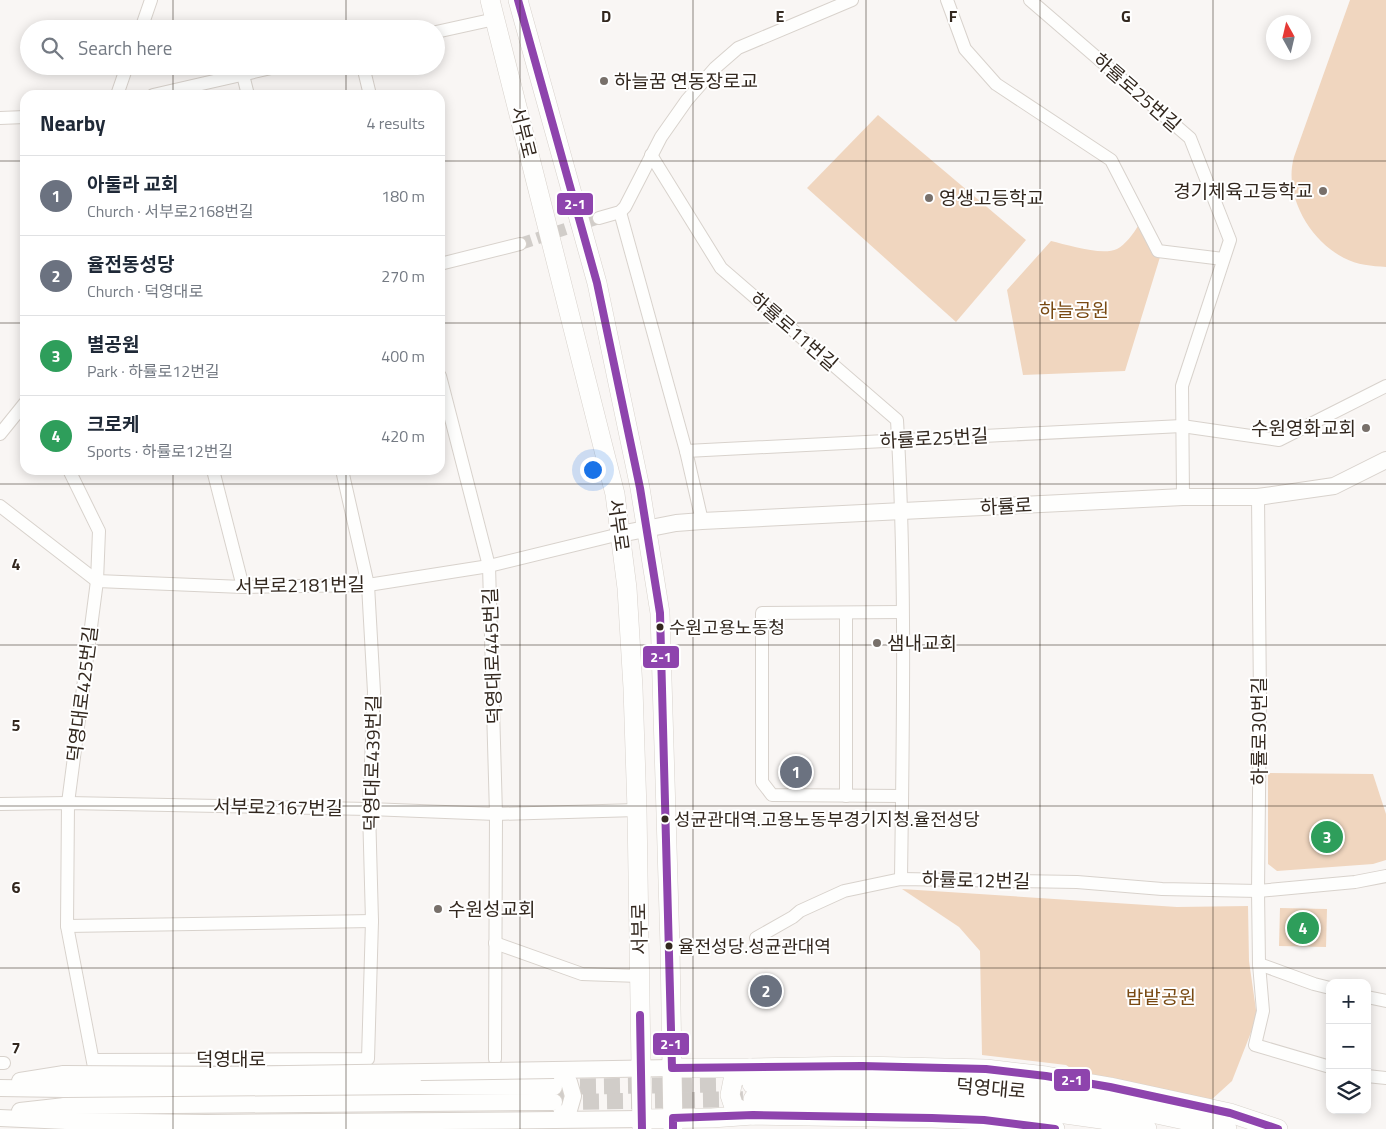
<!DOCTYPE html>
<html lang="en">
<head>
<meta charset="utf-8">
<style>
  body { margin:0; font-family:"Titillium Web","Noto Sans KR",sans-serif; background:#f6f6f7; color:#1f2937 }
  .controls { position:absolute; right:15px; bottom:15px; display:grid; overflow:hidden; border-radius:10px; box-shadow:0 2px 12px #0003 }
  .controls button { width:45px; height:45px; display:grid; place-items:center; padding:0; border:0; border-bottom:1px solid #e0e1e3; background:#fff; color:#1f2937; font:25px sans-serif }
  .compass { position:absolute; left:1266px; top:15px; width:45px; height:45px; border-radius:50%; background:#fff; box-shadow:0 2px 12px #0003; rotate:352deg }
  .you { position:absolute; left:592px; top:469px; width:18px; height:18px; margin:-12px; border:4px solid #fff; border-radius:50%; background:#1a73e8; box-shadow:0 0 0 8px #1a73e833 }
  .badge { display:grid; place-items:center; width:32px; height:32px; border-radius:50%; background:#d93025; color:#fff; font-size:16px; font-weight:700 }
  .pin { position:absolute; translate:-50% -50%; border:2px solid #fff; box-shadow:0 1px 5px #0006 }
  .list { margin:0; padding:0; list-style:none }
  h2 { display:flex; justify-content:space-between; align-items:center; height:65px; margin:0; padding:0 20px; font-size:21px }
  h2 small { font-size:16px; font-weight:400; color:#747a83 }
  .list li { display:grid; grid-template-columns:32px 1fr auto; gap:15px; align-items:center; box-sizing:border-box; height:80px; padding:0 20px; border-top:1px solid #e0e1e3 }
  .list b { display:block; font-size:19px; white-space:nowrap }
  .list p { margin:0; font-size:16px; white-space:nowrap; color:#747a83 }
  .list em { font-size:16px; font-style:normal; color:#747a83 }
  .icon { flex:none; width:28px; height:28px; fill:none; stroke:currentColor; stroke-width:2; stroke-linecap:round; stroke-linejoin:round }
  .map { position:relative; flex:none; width:1386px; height:1129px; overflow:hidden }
  .search { position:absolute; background:#fff; box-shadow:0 2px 12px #0003; left:20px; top:20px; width:425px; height:55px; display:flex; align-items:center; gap:12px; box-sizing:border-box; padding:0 18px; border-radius:28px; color:#747a83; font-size:19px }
  .panel { position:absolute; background:#fff; box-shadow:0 2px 12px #0003; left:20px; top:90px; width:425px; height:385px; border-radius:15px }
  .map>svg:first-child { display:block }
  .green { fill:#f0d6bf }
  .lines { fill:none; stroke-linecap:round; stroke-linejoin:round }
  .minor-tunnel { stroke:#d1cdc9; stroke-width:12; stroke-dasharray:12 6; stroke-linecap:butt }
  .tertiary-tunnel { stroke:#d1cdc9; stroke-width:16; stroke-dasharray:16 8; stroke-linecap:butt }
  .minor-casing { stroke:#d8d2cc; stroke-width:14 }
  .tertiary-casing { stroke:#d8d2cc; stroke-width:18 }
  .secondary-casing { stroke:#d8d2cc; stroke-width:20 }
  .minor { stroke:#fefefd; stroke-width:12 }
  .tertiary { stroke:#fefefd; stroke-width:16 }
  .secondary { stroke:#fefefd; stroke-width:19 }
  .tertiary-bridge-casing { stroke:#d8d2cc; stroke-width:18; stroke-linecap:butt }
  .tertiary-bridge { stroke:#fefefd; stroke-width:16 }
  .bus-1-casing { stroke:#fff; stroke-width:11 }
  .bus-1 { stroke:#8e44ad; stroke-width:8 }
  .grid { fill:none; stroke:#33281f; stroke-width:1; stroke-opacity:0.55 }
  .poi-dot { fill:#78706a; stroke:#fff; stroke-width:2 }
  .bus-dot { fill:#33281f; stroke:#fff; stroke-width:2 }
  .labels { text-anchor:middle; stroke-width:4; stroke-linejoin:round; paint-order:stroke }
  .bus-label { font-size:18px; fill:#33281f; stroke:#fff; text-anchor:start }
  .poi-label { font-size:19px; fill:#33281f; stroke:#fff; text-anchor:start }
  .street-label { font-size:19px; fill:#33281f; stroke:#fff }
  .park-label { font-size:19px; fill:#794a13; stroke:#fff }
  .grid-label { font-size:16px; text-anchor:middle; font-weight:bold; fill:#33281f; stroke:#fff; stroke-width:4; stroke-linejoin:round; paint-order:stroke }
  .line-badge { stroke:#fff; stroke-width:2 }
  .badge-label { font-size:14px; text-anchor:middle; font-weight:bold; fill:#fff }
</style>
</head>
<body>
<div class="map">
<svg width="1386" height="1129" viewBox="0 0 1386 1129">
  <rect width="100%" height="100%" fill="#f9f6f4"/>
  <g class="green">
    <path d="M1350,0H1386V267C1372,266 1357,265 1344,258C1310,241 1283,195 1294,157Z"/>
    <polygon points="878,115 1026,240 956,322 807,188"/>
    <path d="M1138,226L1160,257L1125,371L1023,375L1007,290L1051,241C1068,245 1102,256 1117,249C1125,245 1134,233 1138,226Z"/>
    <polygon points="1268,773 1373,774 1386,814 1386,860 1373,864 1277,871 1268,864"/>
    <polygon points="902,889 1177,907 1248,906 1249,961 1257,1017 1232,1081 1210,1101 1076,1072 1066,1065 982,1055 980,951 959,927"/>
    <polygon points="1280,908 1327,909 1326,947 1279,946"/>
  </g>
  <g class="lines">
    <polyline class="minor-tunnel" points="520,244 599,218"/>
    <g class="tertiary-tunnel">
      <polyline points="556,1087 744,1084"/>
      <polyline points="559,1102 753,1099"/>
    </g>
    <defs>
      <g id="minor">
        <polyline points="947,0 965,49 996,84 1111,160 1158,251 1223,259"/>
        <polyline points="1030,0 1190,138 1230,240 1182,386 1183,497"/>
        <polyline points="141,29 151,0"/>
        <polyline points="436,32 495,19"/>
        <polyline points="363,66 370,95"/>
        <polyline points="243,75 248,95"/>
        <polyline points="117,95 127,66"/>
        <polyline points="153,95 280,66"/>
        <polyline points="0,118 25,117"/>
        <path d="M651,155L721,268L897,420C906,573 903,726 901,879"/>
        <polyline points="620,212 686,451 702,521"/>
        <polyline points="599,218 620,212 625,207 661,137 687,100 715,68 738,48 852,0"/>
        <polyline points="440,264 520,244"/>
        <polyline points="440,376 489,566 496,814 495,1059"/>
        <polyline points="0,434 25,403"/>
        <polyline points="686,451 1182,426 1279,440 1386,386"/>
        <polyline points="69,470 99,531 97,581 68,803 67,926 94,1067"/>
        <polyline points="213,470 243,587"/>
        <polyline points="1258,497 1260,699 1258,891 1259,964 1263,1011 1255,1045 1330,1067"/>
        <polyline points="0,506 97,581 243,587 368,585 489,566 620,534"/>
        <polyline points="902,612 762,613 762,782 772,795 902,796"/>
        <polyline points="846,796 846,613"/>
        <polyline points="0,804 68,803 369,809 496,814 637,810"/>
        <polyline points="67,926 372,921"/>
        <polyline points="756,938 793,917 800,911 844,891 901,879 1077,882 1162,889 1258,891 1355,882 1386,876"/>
        <polyline points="495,943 582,974 639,976"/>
        <polyline points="1259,964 1314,984 1330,988"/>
        <polyline points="1367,997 1386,1001"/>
        <polyline points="93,1060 368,1059 372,921 369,809 374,692 368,585 342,470"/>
        <polyline points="0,1063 4,1063"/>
        <polyline points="1367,1076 1386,1078"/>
      </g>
      <g id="tertiary">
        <polyline points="620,534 676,523 702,521 1183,497 1258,497 1334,486 1386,460"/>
        <polyline points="554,1070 672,1068"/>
        <polyline points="554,1070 569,1082 573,1096 569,1110 554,1120"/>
        <polyline points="20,1081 64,1074"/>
        <polyline points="415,1086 554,1087"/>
        <polyline points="0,1088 65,1089"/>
        <polyline points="416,1103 554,1102"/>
        <polyline points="20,1111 65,1106"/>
        <polyline points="0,1118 67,1121"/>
        <polyline points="554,1120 641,1119"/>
      </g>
      <g id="secondary">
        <polyline points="490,0 615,494 627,588 633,688 637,810 642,1129"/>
        <polyline points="518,0 597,283 640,488 660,613 670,947 673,1129"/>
        <polyline points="672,1068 750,1068 862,1066 986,1069 1046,1076 1110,1087 1230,1113 1278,1129"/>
        <polyline points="750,1068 733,1080 730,1095 734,1107 753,1115"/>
        <polyline points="752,1084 862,1083 986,1086 1105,1103 1227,1129"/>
        <polyline points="753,1099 985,1103 1101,1119 1147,1129"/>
        <polyline points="641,1119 712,1118 753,1115 932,1118 984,1120 1055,1129"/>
      </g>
    </defs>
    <use href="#minor" class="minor-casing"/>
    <use href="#tertiary" class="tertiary-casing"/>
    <use href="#secondary" class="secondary-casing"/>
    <use href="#minor" class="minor"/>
    <use href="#tertiary" class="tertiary"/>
    <use href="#secondary" class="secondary"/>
    <defs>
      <g id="tertiary-bridge">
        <polyline points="64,1074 219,1075 554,1070"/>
        <polyline points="65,1089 415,1086"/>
        <polyline points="65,1106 416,1103"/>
        <polyline points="67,1121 206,1123 554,1120"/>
      </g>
    </defs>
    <use href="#tertiary-bridge" class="tertiary-bridge-casing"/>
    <use href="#tertiary-bridge" class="tertiary-bridge"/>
    <defs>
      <g id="bus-1">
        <polyline points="518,0 597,283 640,488 660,613 672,1068 862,1066 986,1069 1046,1076 1110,1087 1230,1113 1278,1129"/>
        <polyline points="640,1015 642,1129"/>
        <polyline points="673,1129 673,1118 753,1115 932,1118 984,1120 1055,1129"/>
      </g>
    </defs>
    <use href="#bus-1" class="bus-1-casing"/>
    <use href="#bus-1" class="bus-1"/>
  </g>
  <path class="grid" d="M173,0V29M346,0V29M520,0V1129M693,0V1129M866,0V1129M1040,0V1129M1213,0V1129M173,66V95M346,66V95M0,161H25M440,161H1386M0,323H25M440,323H1386M173,470V1129M346,470V1129M0,484H1386M0,645H1386M0,806H1386M0,968H1386"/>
  <g class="poi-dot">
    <circle cx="604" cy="81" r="5"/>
    <circle cx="1323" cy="191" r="5"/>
    <circle cx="929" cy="198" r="5"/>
    <circle cx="1366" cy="428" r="5"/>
    <circle cx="877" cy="643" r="5"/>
    <circle cx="438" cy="909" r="5"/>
  </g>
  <g class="bus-dot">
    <circle cx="660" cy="627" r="4.5"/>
    <circle cx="665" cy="819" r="4.5"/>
    <circle cx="669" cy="946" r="4.5"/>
  </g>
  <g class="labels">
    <g class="bus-label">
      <text x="669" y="634">수원고용노동청</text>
      <text x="674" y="826">성균관대역.고용노동부경기지청.율전성당</text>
      <text x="678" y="953">율전성당.성균관대역</text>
    </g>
    <g class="poi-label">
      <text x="614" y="88">하늘꿈 연동장로교</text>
      <text x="1313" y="198" text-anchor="end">경기체육고등학교</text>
      <text x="939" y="205">영생고등학교</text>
      <text x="1356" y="435" text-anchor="end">수원영화교회</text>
      <text x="887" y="650">샘내교회</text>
      <text x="448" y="916">수원성교회</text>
    </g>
    <g class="street-label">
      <text transform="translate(1137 92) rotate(41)" y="7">하률로25번길</text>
      <text transform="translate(524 132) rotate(76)" y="7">서부로</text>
      <text transform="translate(794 331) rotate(41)" y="7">하률로11번길</text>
      <text transform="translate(934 438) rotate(-3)" y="7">하률로25번길</text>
      <text transform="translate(1006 506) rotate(-3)" y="7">하률로</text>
      <text transform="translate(619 525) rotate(82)" y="7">서부로</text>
      <text transform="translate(300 585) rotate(-1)" y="7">서부로2181번길</text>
      <text transform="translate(492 656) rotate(-92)" y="7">덕영대로445번길</text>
      <text transform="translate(82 694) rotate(-83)" y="7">덕영대로425번길</text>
      <text transform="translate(1259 731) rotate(-90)" y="7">하률로30번길</text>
      <text transform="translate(372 763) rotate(-89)" y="7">덕영대로439번길</text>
      <text transform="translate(278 807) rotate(1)" y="7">서부로2167번길</text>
      <text transform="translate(976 880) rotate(1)" y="7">하률로12번길</text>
      <text transform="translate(639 929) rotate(-91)" y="7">서부로</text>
      <text x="231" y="1066">덕영대로</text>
      <text transform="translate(991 1088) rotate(5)" y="7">덕영대로</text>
    </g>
    <g class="park-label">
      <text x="1074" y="317">하늘공원</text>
      <text x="1161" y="1004">밤밭공원</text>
    </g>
  </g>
  <g class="grid-label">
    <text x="606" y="22">D</text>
    <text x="780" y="22">E</text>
    <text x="953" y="22">F</text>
    <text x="1126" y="22">G</text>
    <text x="16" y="570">4</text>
    <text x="16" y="731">5</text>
    <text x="16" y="893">6</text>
    <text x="16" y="1054">7</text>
  </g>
  <g class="line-badge">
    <rect x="556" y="192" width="38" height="24" rx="5" fill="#8e44ad"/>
    <rect x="642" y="645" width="38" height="24" rx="5" fill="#8e44ad"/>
    <rect x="652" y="1032" width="38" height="24" rx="5" fill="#8e44ad"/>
    <rect x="1053" y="1068" width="38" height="24" rx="5" fill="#8e44ad"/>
  </g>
  <g class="badge-label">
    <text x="575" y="209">2-1</text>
    <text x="661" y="662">2-1</text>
    <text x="671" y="1049">2-1</text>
    <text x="1072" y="1085">2-1</text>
  </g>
</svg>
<div class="controls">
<button>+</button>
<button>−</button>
<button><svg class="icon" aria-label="layers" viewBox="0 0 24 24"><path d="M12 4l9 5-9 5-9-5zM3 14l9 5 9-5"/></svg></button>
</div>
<svg class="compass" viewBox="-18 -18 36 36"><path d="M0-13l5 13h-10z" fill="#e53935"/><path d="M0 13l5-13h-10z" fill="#747a83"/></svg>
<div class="you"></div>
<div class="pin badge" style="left:796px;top:772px;background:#6b7280">1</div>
<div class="pin badge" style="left:766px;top:991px;background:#6b7280">2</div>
<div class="pin badge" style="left:1327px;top:837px;background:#2e9e5b">3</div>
<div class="pin badge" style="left:1303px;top:928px;background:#2e9e5b">4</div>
<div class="search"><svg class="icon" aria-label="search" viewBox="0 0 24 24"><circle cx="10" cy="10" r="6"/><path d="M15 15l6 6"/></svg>Search here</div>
<section class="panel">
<h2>Nearby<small>4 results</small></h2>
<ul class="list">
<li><span class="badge" style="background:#6b7280">1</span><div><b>아둘라 교회</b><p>Church · 서부로2168번길</p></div><em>180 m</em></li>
<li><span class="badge" style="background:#6b7280">2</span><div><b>율전동성당</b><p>Church · 덕영대로</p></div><em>270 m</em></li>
<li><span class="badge" style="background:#2e9e5b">3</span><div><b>별공원</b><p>Park · 하률로12번길</p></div><em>400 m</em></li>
<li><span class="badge" style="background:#2e9e5b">4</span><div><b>크로케</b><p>Sports · 하률로12번길</p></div><em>420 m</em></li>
</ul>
</section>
</div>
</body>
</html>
